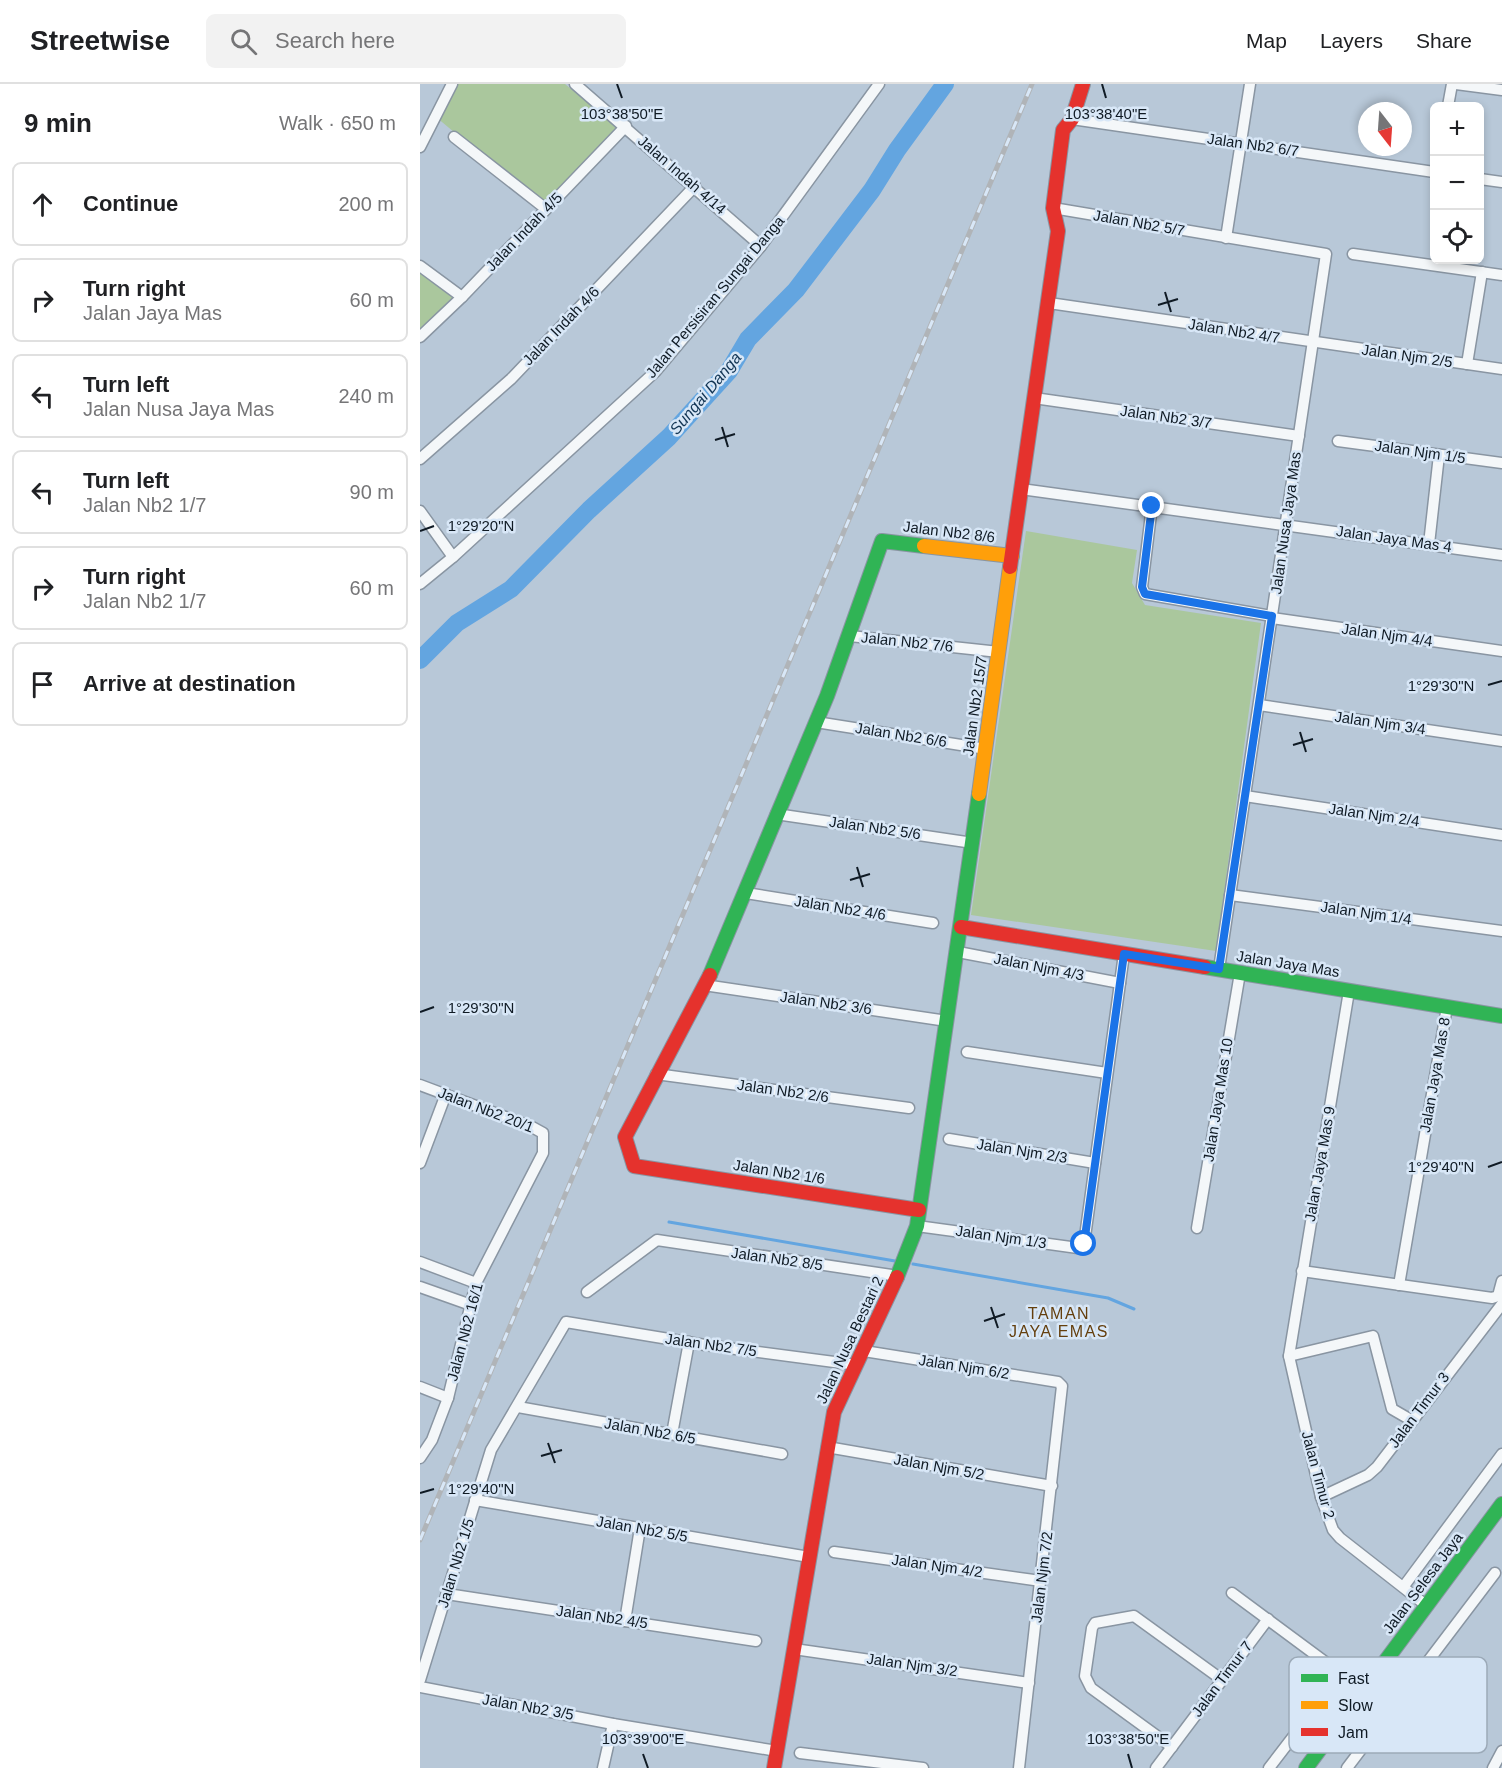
<!DOCTYPE html>
<html lang="en">
<head>
<meta charset="utf-8">
<style>
  body { margin:0; font-family:Arial,sans-serif; background:#f2f2f2; color:#202124 }
  .controls { position:absolute; right:18px; top:18px; display:grid; overflow:hidden; border-radius:9px; box-shadow:0 3px 9px #0003 }
  .controls button { width:54px; height:54px; display:grid; place-items:center; padding:0; border:0; border-bottom:2px solid #e0e0e0; background:#fff; color:#202124; font:30px sans-serif }
  .compass { position:absolute; left:938px; top:18px; width:54px; height:54px; border-radius:50%; background:#fff; box-shadow:0 3px 9px #0003; rotate:163deg }
  .stop { position:absolute; width:18px; height:18px; margin:-14px; border:4px solid #1a73e8; border-radius:50%; background:#fff }
  .stop.end { background:#1a73e8; border-color:#fff; box-shadow:0 2px 6px #0008 }
  .list { margin:0; padding:0; list-style:none }
  h2 { display:flex; justify-content:space-between; align-items:center; height:78px; margin:0; padding:0 24px; font-size:26px }
  h2 small { font-size:20px; font-weight:400; color:#757577 }
  .list li { display:grid; grid-template-columns:39px 1fr auto; gap:18px; align-items:center; box-sizing:border-box; height:84px; margin:0 12px 12px; padding:0 12px; border:2px solid #e0e0e0; border-radius:9px }
  .list b { display:block; font-size:22px; white-space:nowrap }
  .list p { margin:0; font-size:20px; white-space:nowrap; color:#757577 }
  .list em { font-size:20px; font-style:normal; color:#757577 }
  .icon { flex:none; width:33px; height:33px; fill:none; stroke:currentColor; stroke-width:2; stroke-linecap:round; stroke-linejoin:round }
  .map { position:relative; flex:none; width:1082px; height:1684px; overflow:hidden }
  header { display:flex; align-items:center; gap:36px; box-sizing:border-box; height:84px; padding:0 30px; background:#fff; border-bottom:2px solid #e0e0e0 }
  header strong { font-size:28px }
  nav { display:flex; gap:33px; margin-inline-start:auto; font-size:21px }
  .search { width:420px; height:54px; background:#f2f2f2; display:flex; align-items:center; gap:15px; box-sizing:border-box; padding:0 21px; border-radius:9px; color:#757577; font-size:22px }
  main { display:flex }
  aside { flex:1; background:#fff }
  .map>svg:first-child { display:block }
  .green { fill:#aac79d }
  .lines { fill:none; stroke-linecap:round; stroke-linejoin:round }
  .stream { stroke:#63a5e0; stroke-width:3 }
  .river { stroke:#63a5e0; stroke-width:18 }
  .street-casing { stroke:#8995a2; stroke-width:13 }
  .fast-casing { stroke:#8995a2; stroke-width:16 }
  .slow-casing { stroke:#8995a2; stroke-width:16 }
  .jam-casing { stroke:#8995a2; stroke-width:16 }
  .street { stroke:#f4f7f9; stroke-width:10 }
  .fast { stroke:#30b455; stroke-width:14 }
  .slow { stroke:#ff9f0a; stroke-width:14 }
  .jam { stroke:#e5322d; stroke-width:14 }
  .rail-casing { stroke:#b0b4b8; stroke-width:5 }
  .rail { stroke:#d8e7f7; stroke-width:3; stroke-dasharray:9; stroke-linecap:butt }
  .route { stroke:#1a73e8; stroke-width:8 }
  .ticks { fill:none; stroke:#0f1a24; stroke-width:2 }
  .labels { text-anchor:middle; stroke-width:5; stroke-linejoin:round; paint-order:stroke }
  .street-label { font-size:15px; fill:#0f1a24; stroke:#d8e7f7 }
  .water-label { font-size:16px; font-style:italic; fill:#123554; stroke:#d8e7f7 }
  .neighbourhood-label { font-size:16px; letter-spacing:1.5px; fill:#643f0e; stroke:#d8e7f7 }
  .key { fill:#d8e7f7; stroke:#9caab8; stroke-width:1.5 }
  .key-label { font-size:16px; fill:#0f1a24 }
  .ticks-label { font-size:15px; text-anchor:middle; fill:#0f1a24; stroke:#d8e7f7; stroke-width:5; stroke-linejoin:round; paint-order:stroke }
</style>
</head>
<body>
<header>
<strong>Streetwise</strong>
<div class="search"><svg class="icon" aria-label="search" viewBox="0 0 24 24"><circle cx="10" cy="10" r="6"/><path d="M15 15l6 6"/></svg>Search here</div>
<nav><a>Map</a><a>Layers</a><a>Share</a></nav>
</header>
<main>
<aside>
<h2>9 min<small>Walk · 650 m</small></h2>
<ul class="list">
<li><svg class="icon" aria-label="ahead" viewBox="0 0 24 24"><path d="M12 20V5M6 11l6-6 6 6"/></svg><div><b>Continue</b></div><em>200 m</em></li>
<li><svg class="icon" aria-label="right" viewBox="0 0 24 24"><path d="M7 20v-9h11M14 6l5 5-5 5"/></svg><div><b>Turn right</b><p>Jalan Jaya Mas</p></div><em>60 m</em></li>
<li><svg class="icon" aria-label="left" viewBox="0 0 24 24"><path d="M17 20v-9H6M10 6l-5 5 5 5"/></svg><div><b>Turn left</b><p>Jalan Nusa Jaya Mas</p></div><em>240 m</em></li>
<li><svg class="icon" aria-label="left" viewBox="0 0 24 24"><path d="M17 20v-9H6M10 6l-5 5 5 5"/></svg><div><b>Turn left</b><p>Jalan Nb2 1/7</p></div><em>90 m</em></li>
<li><svg class="icon" aria-label="right" viewBox="0 0 24 24"><path d="M7 20v-9h11M14 6l5 5-5 5"/></svg><div><b>Turn right</b><p>Jalan Nb2 1/7</p></div><em>60 m</em></li>
<li><svg class="icon" aria-label="arrive" viewBox="0 0 24 24"><path d="M6 21V4h12l-3 4 3 4H6"/></svg><div><b>Arrive at destination</b></div></li>
</ul>
</aside>
<div class="map">
<svg width="1082" height="1684" viewBox="0 0 1082 1684">
  <rect width="100%" height="100%" fill="#b8c8d8"/>
  <g class="green">
    <polygon points="34,0 145,0 197,43 126,125 16,33"/>
    <polygon points="0,188 37,214 0,251"/>
    <polygon points="606,447 717,466 712,499 725,521 841,539 796,867 551,831"/>
  </g>
  <g class="lines">
    <g class="stream">
      <polyline points="249,1138 475,1177"/>
      <polyline points="493,1180 688,1214 714,1225"/>
    </g>
    <polyline class="river" points="0,576 37,539 91,505 169,426 249,353 309,287 328,255 376,206 452,106 477,66 525,0"/>
    <defs>
      <g id="street">
        <polyline points="155,0 341,162"/>
        <polyline points="1036,0 1082,6"/>
        <polyline points="1028,22 1032,0"/>
        <polyline points="652,35 1014,88"/>
        <polyline points="34,53 126,125"/>
        <polyline points="0,63 32,0"/>
        <polyline points="1060,95 1082,98"/>
        <polyline points="633,124 906,170 799,885"/>
        <polyline points="806,154 830,0"/>
        <polyline points="933,170 1082,191"/>
        <polyline points="0,182 42,213"/>
        <polyline points="629,219 1082,285"/>
        <polyline points="0,253 42,213 206,42"/>
        <polyline points="1047,280 1062,188"/>
        <polyline points="614,314 879,352"/>
        <polyline points="918,357 1082,379"/>
        <polyline points="0,375 91,295 275,102"/>
        <polyline points="601,405 1082,471"/>
        <polyline points="732,422 722,503 725,510 852,532"/>
        <polyline points="0,427 33,473"/>
        <polyline points="1009,460 1019,371"/>
        <polyline points="0,500 33,473 235,288 341,162 459,0"/>
        <polyline points="852,534 1082,567"/>
        <polyline points="430,552 579,568"/>
        <polyline points="839,621 1082,657"/>
        <polyline points="396,638 566,665"/>
        <polyline points="825,712 1082,751"/>
        <polyline points="356,730 553,759"/>
        <polyline points="326,809 513,839"/>
        <polyline points="810,811 1082,847"/>
        <polyline points="538,868 700,899"/>
        <polyline points="284,901 527,937"/>
        <polyline points="929,907 869,1272 901,1413 913,1446 920,1454 1007,1522"/>
        <polyline points="547,968 687,989"/>
        <polyline points="236,990 489,1024"/>
        <polyline points="0,1001 112,1043 123,1049 123,1069 56,1199 28,1314 12,1356 0,1374"/>
        <polyline points="529,1055 675,1079"/>
        <polyline points="0,1079 26,1010"/>
        <polyline points="497,1142 658,1164 664,1160 704,870"/>
        <polyline points="777,1144 820,889"/>
        <polyline points="0,1178 56,1199"/>
        <polyline points="882,1187 1072,1214 1078,1212 1082,1197"/>
        <polyline points="979,1201 1027,923"/>
        <polyline points="0,1203 51,1221"/>
        <polyline points="167,1208 237,1156 478,1192"/>
        <polyline points="444,1267 638,1298 642,1302 599,1684"/>
        <polyline points="869,1272 953,1252 972,1325 991,1336"/>
        <polyline points="0,1303 28,1314"/>
        <polyline points="98,1323 362,1370"/>
        <polyline points="252,1350 269,1258"/>
        <polyline points="407,1363 632,1402"/>
        <polyline points="901,1413 948,1391 957,1383 1082,1220"/>
        <polyline points="55,1416 389,1473"/>
        <polyline points="414,1468 621,1497"/>
        <polyline points="984,1502 1082,1370"/>
        <polyline points="812,1509 943,1606"/>
        <polyline points="27,1510 336,1557"/>
        <polyline points="205,1537 220,1444"/>
        <polyline points="374,1565 609,1599"/>
        <polyline points="0,1596 71,1366 146,1238 285,1261 437,1281"/>
        <polyline points="0,1603 193,1640 357,1667"/>
        <polyline points="752,1663 671,1604 665,1592 672,1544 675,1539 714,1532 801,1595"/>
        <polyline points="380,1669 503,1684"/>
        <polyline points="183,1684 193,1640"/>
        <polyline points="736,1684 848,1535"/>
        <polyline points="849,1684 922,1589"/>
        <polyline points="927,1684 1075,1489"/>
        <polyline points="1073,1684 1082,1667"/>
      </g>
      <g id="fast">
        <polyline points="785,883 1082,932"/>
        <polyline points="290,891 407,612 462,457 504,462"/>
        <polyline points="477,1193 497,1142 559,710"/>
        <polyline points="886,1684 1082,1420"/>
      </g>
      <g id="slow">
        <polyline points="504,462 592,472"/>
        <polyline points="559,710 590,483"/>
      </g>
      <g id="jam">
        <polyline points="590,483 638,147 633,124 643,46 652,35 663,0"/>
        <polyline points="541,843 785,883"/>
        <polyline points="290,891 205,1053 214,1082 499,1126"/>
        <polyline points="354,1684 414,1328 477,1193"/>
      </g>
    </defs>
    <use href="#street" class="street-casing"/>
    <use href="#fast" class="fast-casing"/>
    <use href="#slow" class="slow-casing"/>
    <use href="#jam" class="jam-casing"/>
    <use href="#street" class="street"/>
    <use href="#fast" class="fast"/>
    <use href="#slow" class="slow"/>
    <use href="#jam" class="jam"/>
    <defs>
      <polyline id="rail" points="0,1456 612,0"/>
    </defs>
    <use href="#rail" class="rail-casing"/>
    <use href="#rail" class="rail"/>
  </g>
  <g class="lines">
    <polyline class="route" points="664,1160 704,870 799,885 852,532 725,510 722,503 732,422"/>
  </g>
  <path class="ticks" d="M197,0L202,14M682,0L686,14M745,208L751,228M738,221L758,215M302,343L308,363M295,356L315,350M0,447L14,442M1068,601L1082,597M880,648L886,668M873,661L893,655M437,783L443,803M430,796L450,790M0,928L14,923M1068,1083L1082,1078M571,1223L578,1244M564,1237L585,1230M128,1359L135,1379M121,1372L142,1366M0,1409L14,1405M223,1670L228,1684M708,1670L712,1684"/>
  <g class="labels">
    <g class="street-label">
      <text transform="translate(833 61) rotate(8)" y="5">Jalan Nb2 6/7</text>
      <text transform="translate(262 91) rotate(41)" y="5">Jalan Indah 4/14</text>
      <text transform="translate(719 139) rotate(10)" y="5">Jalan Nb2 5/7</text>
      <text transform="translate(104 148) rotate(-46)" y="5">Jalan Indah 4/5</text>
      <text transform="translate(295 213) rotate(-50)" y="5">Jalan Persisiran Sungai Danga</text>
      <text transform="translate(141 242) rotate(-46)" y="5">Jalan Indah 4/6</text>
      <text transform="translate(814 247) rotate(9)" y="5">Jalan Nb2 4/7</text>
      <text transform="translate(987 272) rotate(8)" y="5">Jalan Njm 2/5</text>
      <text transform="translate(746 333) rotate(8)" y="5">Jalan Nb2 3/7</text>
      <text transform="translate(1000 368) rotate(8)" y="5">Jalan Njm 1/5</text>
      <text transform="translate(866 439) rotate(-82)" y="5">Jalan Nusa Jaya Mas</text>
      <text transform="translate(529 448) rotate(7)" y="5">Jalan Nb2 8/6</text>
      <text transform="translate(974 455) rotate(8)" y="5">Jalan Jaya Mas 4</text>
      <text transform="translate(967 551) rotate(8)" y="5">Jalan Njm 4/4</text>
      <text transform="translate(487 558) rotate(6)" y="5">Jalan Nb2 7/6</text>
      <text transform="translate(555 622) rotate(-82)" y="5">Jalan Nb2 15/7</text>
      <text transform="translate(960 639) rotate(8)" y="5">Jalan Njm 3/4</text>
      <text transform="translate(481 651) rotate(9)" y="5">Jalan Nb2 6/6</text>
      <text transform="translate(954 731) rotate(8)" y="5">Jalan Njm 2/4</text>
      <text transform="translate(455 744) rotate(8)" y="5">Jalan Nb2 5/6</text>
      <text transform="translate(420 824) rotate(9)" y="5">Jalan Nb2 4/6</text>
      <text transform="translate(946 829) rotate(8)" y="5">Jalan Njm 1/4</text>
      <text transform="translate(868 880) rotate(9)" y="5">Jalan Jaya Mas</text>
      <text transform="translate(619 883) rotate(11)" y="5">Jalan Njm 4/3</text>
      <text transform="translate(406 919) rotate(8)" y="5">Jalan Nb2 3/6</text>
      <text transform="translate(1015 991) rotate(-80)" y="5">Jalan Jaya Mas 8</text>
      <text transform="translate(363 1007) rotate(8)" y="5">Jalan Nb2 2/6</text>
      <text transform="translate(798 1016) rotate(-81)" y="5">Jalan Jaya Mas 10</text>
      <text transform="translate(66 1026) rotate(21)" y="5">Jalan Nb2 20/1</text>
      <text transform="translate(602 1067) rotate(9)" y="5">Jalan Njm 2/3</text>
      <text transform="translate(900 1080) rotate(-80)" y="5">Jalan Jaya Mas 9</text>
      <text transform="translate(359 1088) rotate(9)" y="5">Jalan Nb2 1/6</text>
      <text transform="translate(581 1153) rotate(8)" y="5">Jalan Njm 1/3</text>
      <text transform="translate(357 1175) rotate(8)" y="5">Jalan Nb2 8/5</text>
      <text transform="translate(45 1248) rotate(-75)" y="5">Jalan Nb2 16/1</text>
      <text transform="translate(430 1256) rotate(-65)" y="5">Jalan Nusa Bestari 2</text>
      <text transform="translate(291 1261) rotate(8)" y="5">Jalan Nb2 7/5</text>
      <text transform="translate(544 1283) rotate(9)" y="5">Jalan Njm 6/2</text>
      <text transform="translate(999 1326) rotate(-53)" y="5">Jalan Timur 3</text>
      <text transform="translate(230 1347) rotate(10)" y="5">Jalan Nb2 6/5</text>
      <text transform="translate(519 1383) rotate(10)" y="5">Jalan Njm 5/2</text>
      <text transform="translate(898 1391) rotate(75)" y="5">Jalan Timur 2</text>
      <text transform="translate(222 1445) rotate(10)" y="5">Jalan Nb2 5/5</text>
      <text transform="translate(36 1479) rotate(-73)" y="5">Jalan Nb2 1/5</text>
      <text transform="translate(517 1482) rotate(8)" y="5">Jalan Njm 4/2</text>
      <text transform="translate(622 1493) rotate(-83)" y="5">Jalan Njm 7/2</text>
      <text transform="translate(1003 1499) rotate(-53)" y="5">Jalan Selesa Jaya</text>
      <text transform="translate(182 1533) rotate(8)" y="5">Jalan Nb2 4/5</text>
      <text transform="translate(492 1581) rotate(8)" y="5">Jalan Njm 3/2</text>
      <text transform="translate(802 1595) rotate(-53)" y="5">Jalan Timur 7</text>
      <text transform="translate(108 1623) rotate(10)" y="5">Jalan Nb2 3/5</text>
    </g>
    <g class="water-label">
      <text transform="translate(285 309) rotate(-50)" y="6">Sungai Danga</text>
    </g>
    <g class="neighbourhood-label">
      <text x="639" y="1235">TAMAN<tspan x="639" dy="18">JAYA EMAS</tspan></text>
    </g>
  </g>
  <rect x="869" y="1573" width="198" height="96" rx="9" class="key"/>
  <rect x="881" y="1590" width="27" height="8" fill="#30b455"/>
  <rect x="881" y="1617" width="27" height="8" fill="#ff9f0a"/>
  <rect x="881" y="1644" width="27" height="8" fill="#e5322d"/>
  <g class="key-label">
    <text x="918" y="1600">Fast</text>
    <text x="918" y="1627">Slow</text>
    <text x="918" y="1654">Jam</text>
  </g>
  <g class="ticks-label">
    <text x="202" y="35">103°38'50"E</text>
    <text x="686" y="35">103°38'40"E</text>
    <text x="61" y="447">1°29'20"N</text>
    <text x="1021" y="607">1°29'30"N</text>
    <text x="61" y="929">1°29'30"N</text>
    <text x="1021" y="1088">1°29'40"N</text>
    <text x="61" y="1410">1°29'40"N</text>
    <text x="223" y="1660">103°39'00"E</text>
    <text x="708" y="1660">103°38'50"E</text>
  </g>
</svg>
<div class="controls">
<button>+</button>
<button>−</button>
<button><svg class="icon" aria-label="locate" viewBox="0 0 24 24"><circle cx="12" cy="12" r="6"/><path d="M12 2v4M12 18v4M2 12h4M18 12h4"/></svg></button>
</div>
<svg class="compass" viewBox="-18 -18 36 36"><path d="M0-13l5 13h-10z" fill="#e53935"/><path d="M0 13l5-13h-10z" fill="#757577"/></svg>
<div class="stop" style="left:664px;top:1160px"></div>
<div class="stop end" style="left:732px;top:422px"></div>
</div>
</main>
</body>
</html>
